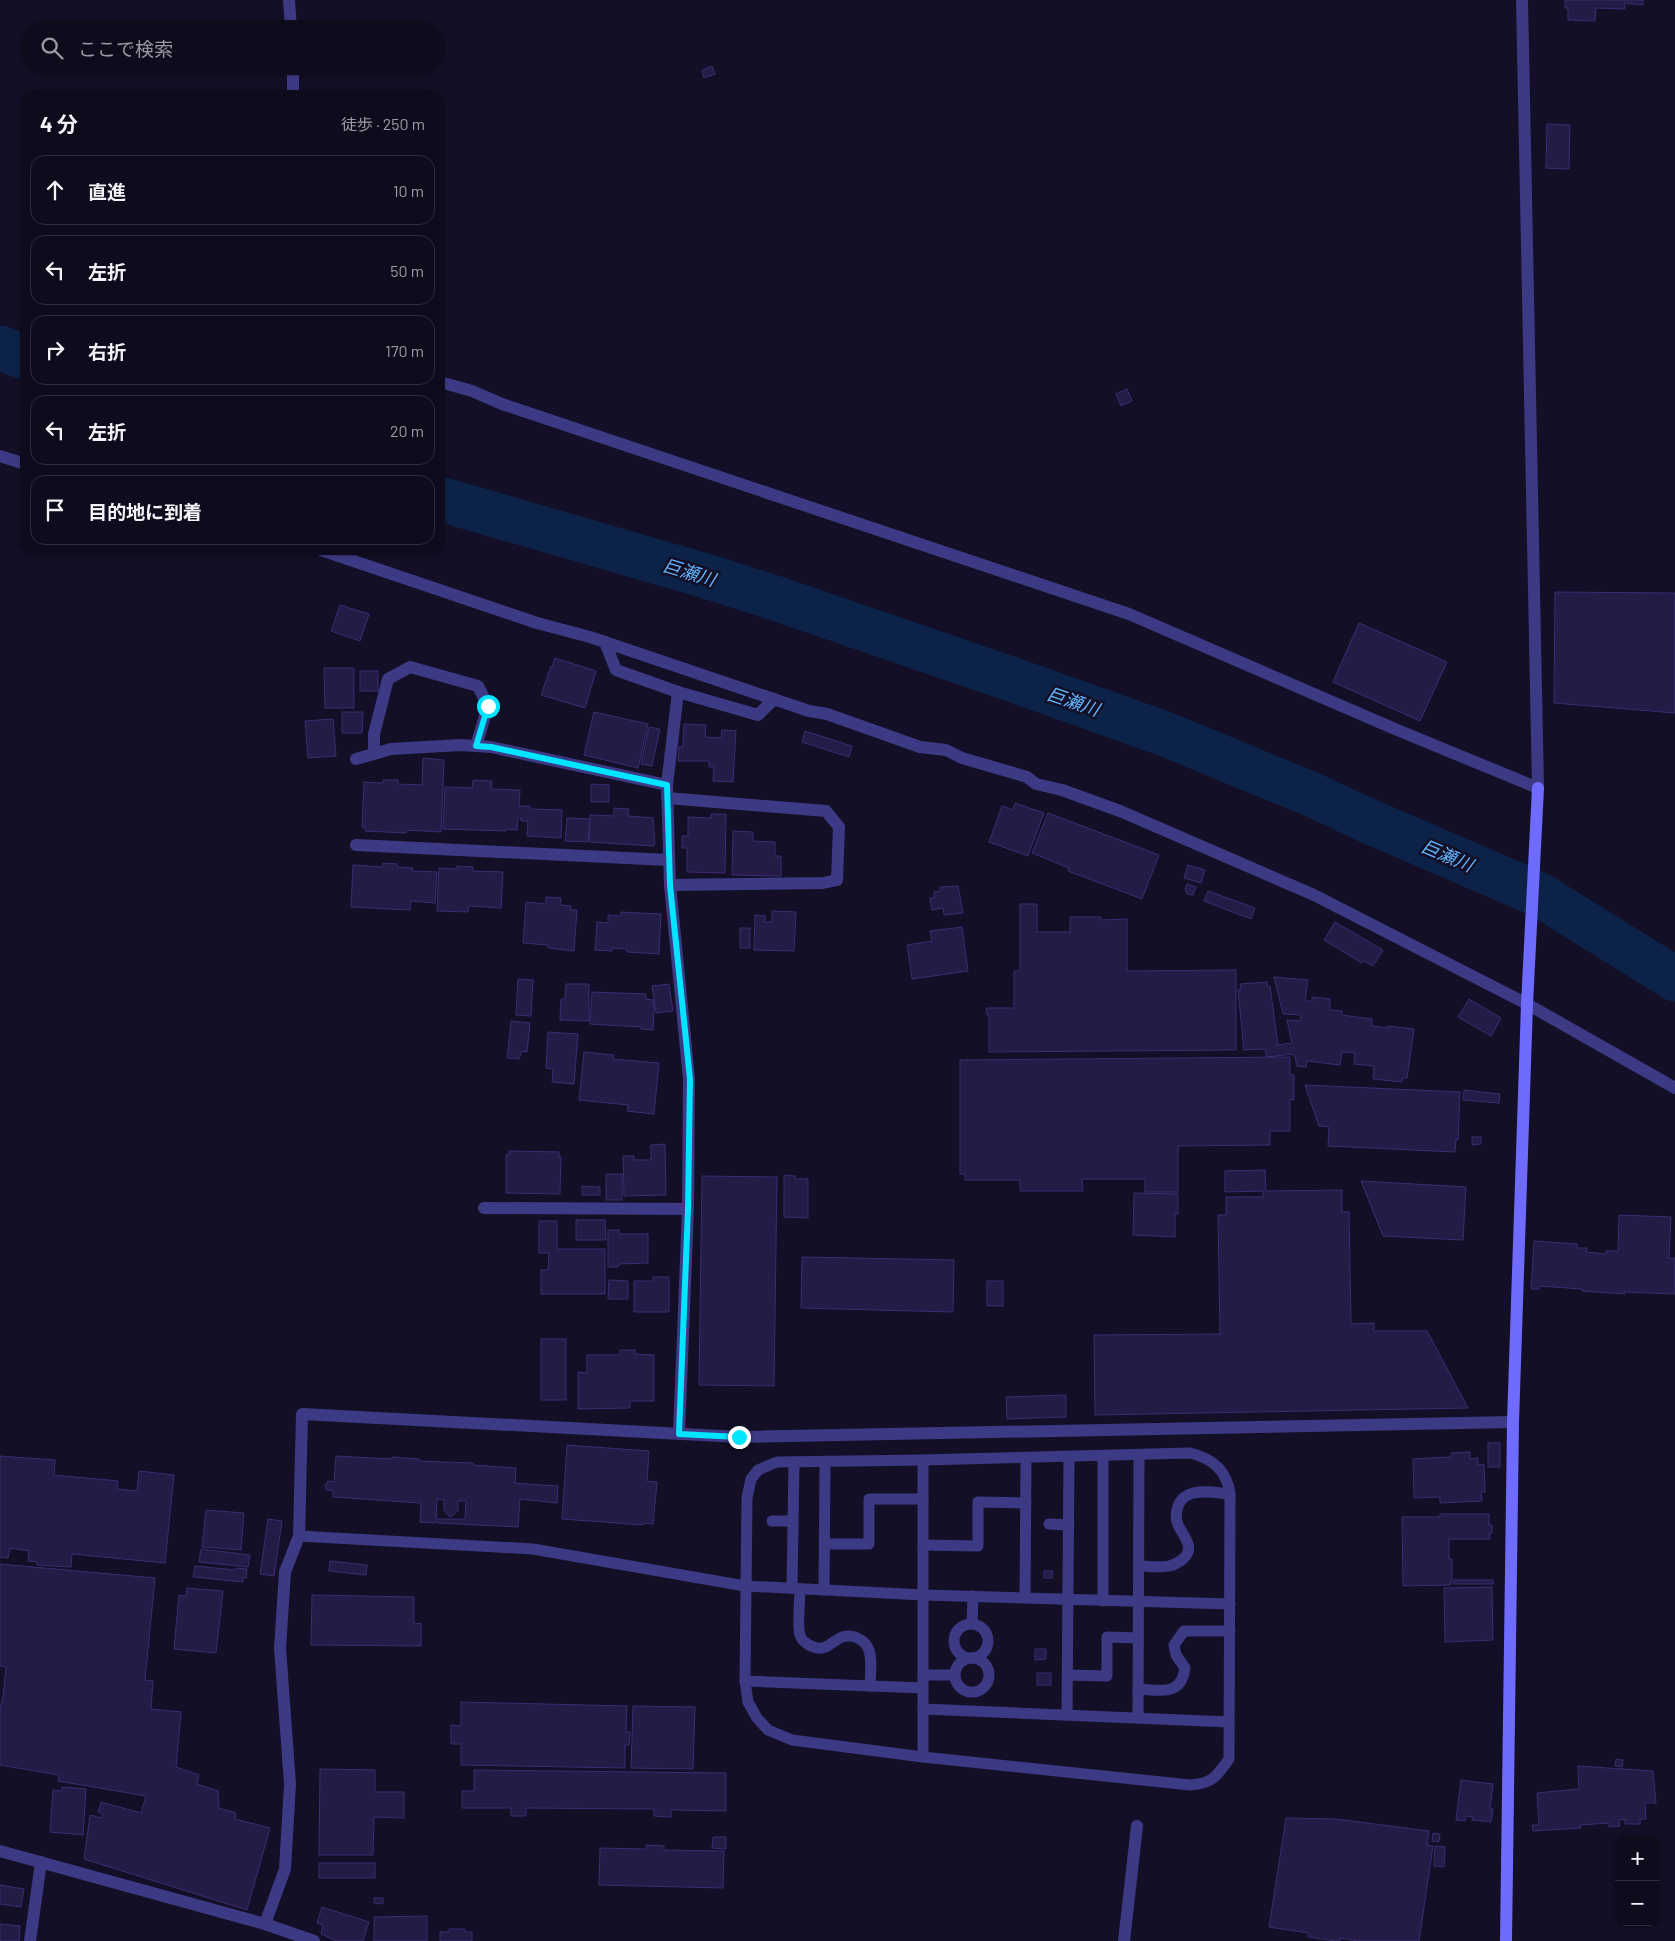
<!DOCTYPE html>
<html lang="ja">
<head>
<meta charset="utf-8">
<style>
  body { margin:0; font-family:Barlow,"Noto Sans JP",sans-serif; background:#1c1929; color:#f1f3f6 }
  .controls { position:absolute; right:15px; bottom:15px; display:grid; overflow:hidden; border-radius:10px; box-shadow:0 1px 4px #0004 }
  .controls button { width:45px; height:45px; display:grid; place-items:center; padding:0; border:0; border-bottom:1px solid #2e2b3b; background:#0e0b1c; color:#f1f3f6; font:25px sans-serif }
  .stop { position:absolute; width:15px; height:15px; margin:-11px; border:4px solid #00e5ff; border-radius:50%; background:#fff }
  .stop.end { background:#00e5ff; border-color:#fff; box-shadow:0 1px 5px #0008 }
  .list { margin:0; padding:0; list-style:none }
  h2 { display:flex; justify-content:space-between; align-items:center; height:65px; margin:0; padding:0 20px; font-size:21px }
  h2 small { font-size:16px; font-weight:400; color:#9b9ba3 }
  .list li { display:grid; grid-template-columns:32px 1fr auto; gap:15px; align-items:center; box-sizing:border-box; height:70px; margin:0 10px 10px; padding:0 10px; border:1px solid #2e2b3b; border-radius:15px }
  .list b { display:block; font-size:19px; white-space:nowrap }
  .list em { font-size:16px; font-style:normal; color:#9b9ba3 }
  .icon { flex:none; width:28px; height:28px; fill:none; stroke:currentColor; stroke-width:2; stroke-linecap:round; stroke-linejoin:round }
  .map { position:relative; flex:none; width:1675px; height:1941px; overflow:hidden }
  .search { position:absolute; background:#0e0b1c; box-shadow:0 1px 4px #0004; left:20px; top:20px; width:425px; height:55px; display:flex; align-items:center; gap:12px; box-sizing:border-box; padding:0 18px; border-radius:28px; color:#9b9ba3; font-size:19px }
  .panel { position:absolute; background:#0e0b1c; box-shadow:0 1px 4px #0004; left:20px; top:90px; width:425px; height:465px; border-radius:15px }
  .map>svg:first-child { display:block }
  .lines { fill:none; stroke-linecap:round; stroke-linejoin:round }
  .river { stroke:#0c2248; stroke-width:45 }
  .building { fill:#241b47; stroke:#3b2d73 }
  .lane { stroke:#3d3a85; stroke-width:11 }
  .street { stroke:#3d3a85; stroke-width:12 }
  .secondary { stroke:#6f6bff; stroke-width:12 }
  .route { stroke:#00e5ff; stroke-width:6 }
  .labels { text-anchor:middle; stroke-width:5; stroke-linejoin:round; paint-order:stroke }
  .water-label { font-size:18px; font-style:italic; fill:#62b6ff; stroke:#130f26 }
</style>
</head>
<body>
<div class="map">
<svg width="1675" height="1941" viewBox="0 0 1675 1941">
  <rect width="100%" height="100%" fill="#130f26"/>
  <g class="lines">
    <g class="river">
      <polyline points="0,348 25,357"/>
      <polyline points="440,499 706,576 775,598 1025,684 1165,734 1313,795 1364,819 1540,895 1675,979"/>
    </g>
  </g>
  <g class="building">
    <polygon points="1565,0 1643,0 1643,5 1624,3 1625,9 1596,8 1595,21 1568,20 1568,8 1565,8"/>
    <polygon points="712,66 715,74 704,78 702,70"/>
    <polygon points="1547,124 1570,125 1569,169 1546,168"/>
    <polygon points="1127,389 1132,401 1121,406 1116,394"/>
    <polygon points="1555,592 1675,593 1675,713 1554,703"/>
    <polygon points="340,605 369,614 360,641 331,631"/>
    <polygon points="1359,623 1447,662 1420,721 1333,682"/>
    <polygon points="555,658 596,671 585,708 541,695 551,666 552,667"/>
    <polygon points="324,668 354,668 354,708 325,708"/>
    <rect x="360" y="671" width="18" height="20"/>
    <polygon points="342,712 363,712 362,733 342,733"/>
    <polygon points="594,712 648,724 638,768 584,755"/>
    <polygon points="333,719 336,756 308,758 305,721"/>
    <polygon points="684,724 706,725 705,737 721,738 722,730 736,731 733,782 713,781 714,767 709,767 709,761 678,761 679,747 683,747"/>
    <polygon points="649,727 660,729 652,766 641,764"/>
    <polygon points="805,731 852,746 849,757 802,742"/>
    <polygon points="423,758 444,760 441,832 406,830 406,833 365,831 365,827 362,827 364,782 383,783 383,780 398,780 398,784 422,785"/>
    <polygon points="473,780 492,781 491,789 520,790 519,806 530,806 530,809 562,810 561,838 527,836 528,821 521,821 521,818 518,818 517,830 506,829 506,831 443,829 445,787 472,788"/>
    <polygon points="591,784 609,785 609,802 591,802"/>
    <polygon points="1015,803 1044,813 1028,856 989,842 1002,806 1013,810"/>
    <polygon points="614,808 629,809 628,816 653,818 655,844 653,846 589,842 590,815 614,816"/>
    <polygon points="1048,813 1159,855 1142,899 1068,871 1069,868 1032,853"/>
    <polygon points="711,814 726,814 725,873 687,872 687,848 682,848 682,836 688,836 688,817 711,818"/>
    <polygon points="567,818 590,819 588,842 565,841"/>
    <polygon points="733,831 753,832 753,841 775,842 775,856 781,856 781,876 732,875"/>
    <polygon points="383,863 397,864 397,867 413,868 412,871 437,872 435,903 411,901 410,910 351,907 353,865 382,867"/>
    <polygon points="1188,865 1205,870 1201,883 1184,878"/>
    <polygon points="457,866 473,867 473,871 503,872 501,908 469,906 468,912 437,911 439,868 457,869"/>
    <polygon points="1187,884 1196,887 1193,895 1187,894 1185,889"/>
    <polygon points="958,886 963,913 944,915 943,908 932,910 930,898 934,898 934,892 940,891 940,887"/>
    <polygon points="1208,891 1255,908 1251,919 1204,901"/>
    <polygon points="546,897 561,898 560,905 571,906 570,910 577,910 574,951 548,948 548,945 523,943 526,902 546,904"/>
    <polygon points="1020,904 1037,904 1037,932 1070,932 1070,917 1101,917 1101,920 1127,919 1127,971 1236,970 1236,1050 989,1052 989,1016 987,1015 986,1008 1014,1008 1014,971 1020,971"/>
    <polygon points="772,911 796,912 794,951 754,950 755,915 765,916 765,922 772,922"/>
    <polygon points="621,912 661,914 659,954 627,952 627,949 612,948 612,951 595,950 597,922 608,923 608,915 621,916"/>
    <polygon points="1335,922 1383,950 1373,966 1364,961 1362,963 1324,940"/>
    <polygon points="962,927 968,971 912,979 907,945 932,941 930,931"/>
    <rect x="740" y="928" width="10" height="20"/>
    <polygon points="1274,977 1308,980 1305,1001 1312,1001 1312,997 1330,999 1330,1010 1342,1011 1342,1015 1372,1019 1372,1026 1388,1028 1388,1026 1414,1029 1407,1078 1403,1078 1402,1082 1373,1079 1374,1066 1354,1064 1355,1053 1342,1052 1340,1065 1307,1061 1306,1067 1297,1066 1294,1054 1267,1057 1265,1049 1244,1050 1238,990 1241,989 1240,984 1267,982 1267,986 1270,986 1278,1045 1292,1043 1287,1020 1300,1021 1301,1015 1283,1014"/>
    <polygon points="518,979 533,980 531,1016 516,1015"/>
    <polygon points="566,984 589,984 589,1021 560,1020 561,999 565,999"/>
    <polygon points="669,984 673,1011 656,1013 652,986"/>
    <polygon points="592,992 646,994 646,999 653,1000 654,1010 653,1030 641,1029 642,1027 590,1024"/>
    <polygon points="1469,999 1501,1018 1491,1036 1458,1017"/>
    <polygon points="511,1021 530,1023 527,1052 522,1051 519,1059 507,1058"/>
    <polygon points="548,1032 578,1034 574,1084 552,1082 553,1069 546,1068"/>
    <polygon points="584,1052 614,1055 613,1059 659,1063 654,1114 627,1111 628,1105 579,1100"/>
    <polygon points="1290,1057 1290,1075 1294,1075 1294,1100 1290,1099 1290,1131 1270,1131 1270,1145 1178,1146 1178,1192 1145,1192 1145,1179 1082,1179 1083,1191 1020,1191 1020,1180 965,1180 965,1174 960,1174 960,1060"/>
    <polygon points="1305,1085 1460,1092 1458,1140 1456,1139 1455,1152 1328,1146 1329,1127 1319,1126"/>
    <polygon points="1464,1090 1500,1094 1499,1103 1463,1100"/>
    <polygon points="1472,1137 1481,1137 1481,1144 1472,1145"/>
    <polygon points="665,1144 666,1195 624,1196 623,1156 634,1156 634,1160 651,1160 651,1145"/>
    <polygon points="509,1151 559,1152 559,1157 561,1157 560,1194 506,1193 506,1155 509,1155"/>
    <polygon points="1265,1170 1266,1191 1342,1190 1342,1212 1349,1212 1351,1324 1374,1323 1374,1331 1427,1331 1468,1408 1095,1415 1094,1335 1220,1334 1218,1215 1226,1215 1226,1197 1263,1197 1263,1191 1225,1192 1225,1171"/>
    <rect x="606" y="1174" width="16" height="26"/>
    <polygon points="784,1175 795,1176 795,1179 808,1179 808,1218 784,1217"/>
    <polygon points="702,1176 777,1177 774,1386 699,1385"/>
    <polygon points="1361,1181 1466,1187 1463,1240 1383,1236"/>
    <polygon points="582,1186 600,1187 600,1195 582,1195"/>
    <polygon points="1134,1193 1178,1194 1178,1214 1175,1213 1175,1237 1133,1235"/>
    <polygon points="1619,1215 1671,1217 1669,1258 1675,1258 1675,1294 1624,1292 1625,1294 1582,1291 1582,1289 1539,1286 1539,1289 1531,1289 1534,1241 1577,1244 1577,1248 1587,1248 1586,1252 1606,1254 1606,1251 1618,1251"/>
    <polygon points="576,1220 605,1220 606,1240 576,1240"/>
    <polygon points="539,1221 557,1221 557,1249 605,1249 605,1294 541,1294 541,1270 548,1270 549,1253 539,1253"/>
    <polygon points="608,1230 619,1230 619,1234 648,1234 648,1263 619,1264 618,1267 608,1267"/>
    <polygon points="802,1257 954,1260 953,1312 801,1308"/>
    <polygon points="653,1277 669,1277 669,1312 634,1312 634,1281 653,1281"/>
    <polygon points="609,1280 628,1281 628,1299 608,1299"/>
    <rect x="987" y="1281" width="16" height="25"/>
    <rect x="541" y="1339" width="25" height="61"/>
    <polygon points="620,1350 635,1350 635,1354 654,1355 654,1401 630,1401 630,1408 578,1409 578,1372 587,1373 587,1355 620,1355"/>
    <polygon points="1066,1395 1066,1417 1007,1419 1006,1397"/>
    <rect x="1488" y="1443" width="12" height="24"/>
    <polygon points="567,1445 649,1451 647,1481 657,1482 653,1524 643,1523 643,1525 562,1519"/>
    <polygon points="1470,1452 1470,1459 1478,1458 1478,1465 1484,1464 1485,1492 1481,1492 1482,1501 1440,1503 1440,1497 1414,1498 1413,1459 1451,1457 1451,1453"/>
    <polygon points="0,1456 55,1460 54,1475 118,1481 117,1489 137,1491 139,1471 174,1475 165,1563 72,1554 71,1567 53,1566 37,1565 37,1562 28,1561 29,1551 10,1548 8,1558 0,1557"/>
    <polygon points="336,1456 392,1459 392,1457 419,1459 419,1461 473,1463 473,1465 516,1468 515,1483 558,1486 557,1503 520,1499 518,1527 438,1523 438,1519 465,1519 466,1501 458,1501 458,1511 450,1517 444,1510 444,1500 437,1499 436,1523 420,1522 421,1503 333,1497 333,1491 327,1490 325,1486 328,1481 334,1482"/>
    <polygon points="206,1510 244,1513 241,1550 202,1547"/>
    <polygon points="1440,1514 1489,1514 1489,1525 1492,1525 1492,1533 1489,1534 1490,1539 1449,1539 1449,1559 1452,1559 1452,1583 1450,1583 1450,1585 1403,1586 1402,1517 1440,1517"/>
    <polygon points="268,1519 282,1521 274,1576 260,1574"/>
    <polygon points="201,1549 250,1555 248,1567 199,1562"/>
    <polygon points="330,1561 367,1565 366,1575 329,1571"/>
    <polygon points="0,1564 155,1578 145,1680 153,1681 151,1709 181,1712 176,1767 199,1775 197,1784 218,1791 219,1808 236,1813 235,1819 270,1828 247,1910 84,1859 90,1815 101,1818 103,1814 98,1812 101,1802 141,1813 146,1796 58,1781 59,1775 0,1765 0,1708 3,1697 6,1667 0,1666"/>
    <polygon points="195,1566 235,1570 235,1568 247,1569 246,1578 243,1577 243,1582 193,1577"/>
    <polygon points="1044,1571 1053,1571 1052,1578 1044,1578"/>
    <rect x="1454" y="1580" width="39" height="4"/>
    <polygon points="1492,1587 1493,1640 1445,1642 1444,1588"/>
    <polygon points="187,1588 223,1591 216,1653 174,1649 179,1595 186,1596"/>
    <polygon points="312,1595 414,1597 414,1624 421,1623 421,1646 311,1645"/>
    <polygon points="1035,1649 1046,1649 1046,1659 1035,1660"/>
    <rect x="1037" y="1673" width="14" height="12"/>
    <polygon points="461,1702 627,1706 626,1732 630,1732 629,1745 625,1745 625,1768 461,1765 461,1744 451,1744 451,1725 461,1726"/>
    <polygon points="633,1706 695,1707 693,1769 631,1768"/>
    <polygon points="1616,1759 1623,1760 1622,1767 1615,1766"/>
    <polygon points="1578,1766 1653,1771 1656,1803 1645,1803 1646,1819 1640,1819 1640,1824 1625,1824 1625,1819 1619,1820 1620,1826 1609,1827 1609,1823 1580,1825 1581,1828 1533,1831 1532,1825 1539,1825 1537,1793 1579,1789"/>
    <polygon points="320,1769 375,1770 375,1792 404,1792 404,1818 374,1817 373,1855 319,1855"/>
    <polygon points="474,1770 726,1773 726,1811 671,1810 671,1817 654,1816 654,1809 526,1808 526,1816 511,1816 511,1808 462,1808 462,1791 474,1791"/>
    <polygon points="1461,1780 1493,1784 1490,1809 1493,1809 1491,1822 1472,1820 1473,1817 1466,1816 1465,1821 1456,1820"/>
    <polygon points="62,1787 86,1789 83,1835 50,1832 53,1790 62,1791"/>
    <polygon points="1286,1818 1336,1819 1429,1831 1427,1845 1433,1846 1419,1941 1358,1941 1340,1938 1340,1941 1335,1941 1308,1937 1308,1933 1269,1927"/>
    <polygon points="1433,1833 1440,1834 1439,1842 1432,1841"/>
    <polygon points="713,1837 726,1837 726,1849 712,1848"/>
    <polygon points="646,1845 664,1846 664,1850 724,1851 723,1888 599,1885 600,1848 646,1849"/>
    <polygon points="1435,1846 1445,1847 1444,1867 1434,1866"/>
    <rect x="319" y="1863" width="56" height="15"/>
    <polygon points="0,1885 24,1889 21,1907 0,1904"/>
    <polygon points="374,1898 383,1898 383,1904 374,1903"/>
    <polygon points="322,1907 369,1922 363,1941 337,1941 321,1934 323,1925 317,1923"/>
    <polygon points="427,1916 427,1941 374,1941 374,1917"/>
    <polygon points="0,1924 20,1926 19,1941 0,1941"/>
    <polygon points="449,1929 465,1929 465,1932 472,1932 472,1941 440,1941 440,1932 449,1932"/>
  </g>
  <g class="lines">
    <g class="lane">
      <path d="M1190,1453C1212,1458 1227,1471 1230,1494L1229,1759C1216,1777 1213,1783 1190,1785L923,1757L792,1740L768,1730L757,1718L748,1702L745,1681L747,1498L751,1479L758,1470L777,1462L923,1460Z"/>
      <polyline points="923,1460 923,1757"/>
      <polyline points="772,1521 793,1521"/>
      <polyline points="1049,1524 1069,1525"/>
      <polyline points="299,1536 533,1549 745,1586 924,1595 1230,1604"/>
      <polyline points="824,1544 869,1544 869,1499 923,1499"/>
      <polyline points="923,1545 978,1546 978,1502 1026,1503"/>
      <path d="M1139,1566C1148,1566 1160,1568 1169,1566C1174,1565 1179,1562 1183,1559C1196,1547 1183,1536 1178,1525C1174,1515 1177,1500 1188,1495C1199,1489 1218,1493 1230,1494"/>
      <polyline points="792,1588 794,1462"/>
      <path d="M800,1589C800,1598 797,1628 800,1635C801,1640 807,1644 811,1646C825,1653 830,1642 842,1637C852,1634 864,1639 868,1648C873,1658 870,1675 870,1686"/>
      <polyline points="824,1590 825,1461"/>
      <polyline points="1025,1598 1026,1458"/>
      <polyline points="1103,1601 1103,1456"/>
      <circle cx="971" cy="1641" r="17"/>
      <polyline points="972,1624 973,1596"/>
      <circle cx="972" cy="1675" r="17"/>
      <polyline points="923,1675 955,1675"/>
      <polyline points="1068,1675 1107,1676 1107,1637 1138,1638"/>
      <polyline points="745,1681 923,1688"/>
      <path d="M1138,1689C1160,1690 1181,1697 1185,1668L1176,1655L1174,1645L1184,1631H1230"/>
      <polyline points="923,1709 1229,1722"/>
      <polyline points="1067,1715 1069,1457"/>
      <polyline points="1138,1718 1139,1455"/>
    </g>
    <g class="street">
      <polyline points="289,0 291,29"/>
      <polyline points="293,66 293,95"/>
      <polyline points="440,382 472,391 502,404 1129,614 1395,729 1538,788 1522,0"/>
      <polyline points="0,456 25,464"/>
      <polyline points="321,550 537,623 590,637 809,711 827,714 920,747 946,750 962,758 1027,777 1036,784 1062,790 1120,811 1314,895 1527,1004 1675,1088"/>
      <polyline points="605,642 616,670 678,692 667,785 670,885 689,1079 688,1209 679,1434"/>
      <polyline points="678,692 758,715 774,699"/>
      <polyline points="374,754 374,734 388,679 410,667 478,686 488,706 476,746"/>
      <polyline points="356,759 391,749 460,745 491,747 667,785"/>
      <polyline points="667,798 826,811 839,827 837,880 823,883 670,885"/>
      <polyline points="356,845 668,860"/>
      <polyline points="484,1208 688,1209"/>
      <polyline points="0,1851 265,1924 314,1941"/>
      <polyline points="265,1924 285,1869 290,1784 280,1648 285,1572 299,1536 302,1414 739,1437 1513,1422"/>
      <polyline points="30,1941 41,1862"/>
      <polyline points="1124,1941 1137,1826"/>
    </g>
    <polyline class="secondary" points="1506,1941 1513,1422 1527,1004 1538,788"/>
  </g>
  <g class="lines">
    <polyline class="route" points="488,706 476,746 491,747 667,785 670,885 690,1079 688,1209 679,1434 739,1437"/>
  </g>
  <g class="labels">
    <g class="water-label">
      <text transform="translate(689 573) rotate(17)" y="6">巨瀬川</text>
      <text transform="translate(1073 702) rotate(19)" y="6">巨瀬川</text>
      <text transform="translate(1447 856) rotate(23)" y="6">巨瀬川</text>
    </g>
  </g>
</svg>
<div class="controls">
<button>+</button>
<button>−</button>
</div>
<div class="stop" style="left:488px;top:706px"></div>
<div class="stop end" style="left:739px;top:1437px"></div>
<div class="search"><svg class="icon" aria-label="search" viewBox="0 0 24 24"><circle cx="10" cy="10" r="6"/><path d="M15 15l6 6"/></svg>ここで検索</div>
<section class="panel">
<h2>4 分<small>徒歩 · 250 m</small></h2>
<ul class="list">
<li><svg class="icon" aria-label="ahead" viewBox="0 0 24 24"><path d="M12 20V5M6 11l6-6 6 6"/></svg><div><b>直進</b></div><em>10 m</em></li>
<li><svg class="icon" aria-label="left" viewBox="0 0 24 24"><path d="M17 20v-9H6M10 6l-5 5 5 5"/></svg><div><b>左折</b></div><em>50 m</em></li>
<li><svg class="icon" aria-label="right" viewBox="0 0 24 24"><path d="M7 20v-9h11M14 6l5 5-5 5"/></svg><div><b>右折</b></div><em>170 m</em></li>
<li><svg class="icon" aria-label="left" viewBox="0 0 24 24"><path d="M17 20v-9H6M10 6l-5 5 5 5"/></svg><div><b>左折</b></div><em>20 m</em></li>
<li><svg class="icon" aria-label="arrive" viewBox="0 0 24 24"><path d="M6 21V4h12l-3 4 3 4H6"/></svg><div><b>目的地に到着</b></div></li>
</ul>
</section>
</div>
</body>
</html>
